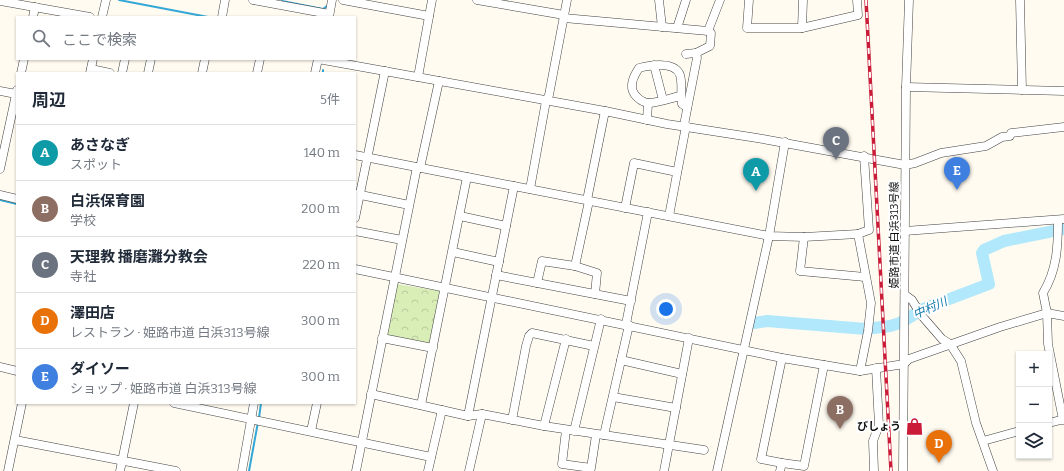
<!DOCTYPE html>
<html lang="ja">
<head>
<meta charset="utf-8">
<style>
  body { margin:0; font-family:Bitter,"Noto Sans JP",serif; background:#f6f6f7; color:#1f2937 }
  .controls { position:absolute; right:12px; bottom:12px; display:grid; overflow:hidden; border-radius:0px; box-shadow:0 1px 3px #0004 }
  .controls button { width:36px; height:36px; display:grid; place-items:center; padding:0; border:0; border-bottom:1px solid #e0e1e3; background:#fff; color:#1f2937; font:20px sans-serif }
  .you { position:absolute; left:666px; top:309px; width:14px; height:14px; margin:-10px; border:3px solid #fff; border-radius:50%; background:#1a73e8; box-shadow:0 0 0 6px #1a73e833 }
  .badge { display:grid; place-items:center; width:26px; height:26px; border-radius:50%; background:#ca1c38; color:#fff; font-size:13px; font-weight:700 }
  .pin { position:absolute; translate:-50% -33px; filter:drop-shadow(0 1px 2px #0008) }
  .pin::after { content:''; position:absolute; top:21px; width:14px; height:12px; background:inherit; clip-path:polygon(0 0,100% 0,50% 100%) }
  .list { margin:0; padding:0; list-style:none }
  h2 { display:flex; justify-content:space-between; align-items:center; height:52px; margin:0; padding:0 16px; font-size:17px }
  h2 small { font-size:13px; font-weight:400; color:#747a83 }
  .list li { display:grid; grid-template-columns:26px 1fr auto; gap:12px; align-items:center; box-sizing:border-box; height:56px; padding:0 16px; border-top:1px solid #e0e1e3 }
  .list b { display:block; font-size:15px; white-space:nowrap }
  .list p { margin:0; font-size:13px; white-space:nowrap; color:#747a83 }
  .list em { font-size:13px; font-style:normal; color:#747a83 }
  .icon { flex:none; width:22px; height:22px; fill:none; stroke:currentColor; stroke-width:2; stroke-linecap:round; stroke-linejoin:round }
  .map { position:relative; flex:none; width:1064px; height:471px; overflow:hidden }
  .search { position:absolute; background:#fff; box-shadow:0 1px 3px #0004; left:16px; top:16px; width:340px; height:44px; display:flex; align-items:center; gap:10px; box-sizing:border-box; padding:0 14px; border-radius:0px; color:#747a83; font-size:15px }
  .panel { position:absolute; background:#fff; box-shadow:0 1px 3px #0004; left:16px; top:72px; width:340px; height:332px; border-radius:0px }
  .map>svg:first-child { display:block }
  .park { fill:url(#park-crowns) }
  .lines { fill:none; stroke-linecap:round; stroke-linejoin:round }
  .stream { stroke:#33a8d7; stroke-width:2 }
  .river { stroke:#b2e8fb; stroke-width:12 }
  .minor-casing { stroke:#424242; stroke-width:9 }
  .minor { stroke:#fff; stroke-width:8 }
  .rail-casing { stroke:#ca1c38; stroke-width:3.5 }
  .rail { stroke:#fff; stroke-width:2; stroke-dasharray:6; stroke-linecap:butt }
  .labels { text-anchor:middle; stroke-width:4; stroke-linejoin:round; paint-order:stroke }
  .street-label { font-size:11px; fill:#0f0f0f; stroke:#fff }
  .poi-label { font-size:11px; font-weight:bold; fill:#0f0f0f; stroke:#fff; text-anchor:end }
  .water-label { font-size:12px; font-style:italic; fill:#0e78ab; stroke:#fff }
</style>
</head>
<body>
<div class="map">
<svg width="1064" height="471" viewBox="0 0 1064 471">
  <defs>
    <pattern id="park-crowns" width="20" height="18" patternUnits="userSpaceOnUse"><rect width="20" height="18" fill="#d9edb7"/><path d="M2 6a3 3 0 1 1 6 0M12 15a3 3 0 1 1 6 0" fill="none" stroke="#b9ca9c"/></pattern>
  </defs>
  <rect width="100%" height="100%" fill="#fffbf1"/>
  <polygon class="park" points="397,284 439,291 440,294 429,344 386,336"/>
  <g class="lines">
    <g class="stream">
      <polyline points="119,0 208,17"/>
      <polyline points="282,1 323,9 327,6"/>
      <polyline points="323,73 323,70"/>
      <polyline points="0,200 17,204"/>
      <polyline points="259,418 261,403"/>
      <polyline points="249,471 258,422"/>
    </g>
    <polyline class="river" points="754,323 767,321 866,329 890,326 900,323 923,309 989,284 982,253 984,250 1004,241 1064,229"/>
    <defs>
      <g id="minor">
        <polyline points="253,0 329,14"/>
        <polyline points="343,0 429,16"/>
        <polyline points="477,0 564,15"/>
        <polyline points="659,0 662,27"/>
        <polyline points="749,0 747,28 802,28 858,15 857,0"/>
        <polyline points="1020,0 1022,90"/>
        <polyline points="0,1 90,17"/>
        <polyline points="33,17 35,7"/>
        <polyline points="102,17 106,0"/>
        <polyline points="222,17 225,0"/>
        <polyline points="329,17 332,0"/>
        <polyline points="564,18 708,31 720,0"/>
        <polyline points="677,28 686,0"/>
        <polyline points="802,28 803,0"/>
        <polyline points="686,54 696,53 710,46 711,33 708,31"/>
        <polyline points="318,59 605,111 667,124 757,138 905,165 915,163 941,153 986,146 1002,137 1010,136 1011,133 1064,127"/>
        <polyline points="654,65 663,100"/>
        <polyline points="91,69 110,73"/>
        <polyline points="21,73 24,59"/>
        <polyline points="90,73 93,59"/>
        <polyline points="122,73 125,59"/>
        <polyline points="148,73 151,59"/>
        <polyline points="202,73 205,59"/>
        <polyline points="257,73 260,59"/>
        <polyline points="315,73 318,59"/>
        <polyline points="418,77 432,0"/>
        <polyline points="906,87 1064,91"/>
        <polyline points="0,91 16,94"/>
        <path d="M680,96C671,98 660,102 650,103C641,103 631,94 632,85C632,78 636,73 639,68C651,65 675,61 680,75C683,85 680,95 682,104L687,107"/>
        <polyline points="647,120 648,103"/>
        <polyline points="684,125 697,58 696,53"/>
        <polyline points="355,155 769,236 804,237 858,234 871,303 868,331 860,371"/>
        <polyline points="420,168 439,81"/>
        <polyline points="0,169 17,90"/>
        <polyline points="530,189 546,101 549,95 567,0"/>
        <polyline points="356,194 409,205"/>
        <polyline points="0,195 17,199"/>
        <polyline points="587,200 605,111"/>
        <polyline points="625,208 634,163 677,172"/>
        <polyline points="460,216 506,226"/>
        <polyline points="669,216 686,126"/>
        <polyline points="355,218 385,71"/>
        <path d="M1058,220C1058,247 1057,270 1043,293L1047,313L1048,344L1063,420"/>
        <polyline points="355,231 402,240"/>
        <polyline points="905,231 1064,219"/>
        <polyline points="858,234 869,230 864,156"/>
        <polyline points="804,237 800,271 865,277"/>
        <polyline points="453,252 499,262"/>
        <polyline points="575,266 589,201"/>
        <polyline points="355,269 782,358 860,371 904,364 909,359 1000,327 1047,313 1064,316"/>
        <polyline points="496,275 631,301"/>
        <polyline points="537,283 542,261 575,266 597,273 595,294"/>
        <polyline points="905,295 912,300 922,316 942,339 950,344 961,361 976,423 993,471"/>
        <polyline points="626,324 648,212"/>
        <polyline points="382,338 433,348"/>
        <polyline points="621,360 682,374"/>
        <polyline points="0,367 17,371"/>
        <polyline points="371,394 468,416 482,414 544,426 704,450"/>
        <polyline points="613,397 676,408"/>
        <polyline points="174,403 431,457"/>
        <polyline points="421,405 467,177"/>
        <polyline points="468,416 514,186"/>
        <polyline points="512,420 526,346 529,336 532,333 594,346"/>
        <polyline points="1049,423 1064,419"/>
        <polyline points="544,426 566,339"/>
        <polyline points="566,430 562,464 591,468 596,435"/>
        <polyline points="311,431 317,403"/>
        <polyline points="574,431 601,319"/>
        <polyline points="604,435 629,325"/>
        <polyline points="15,440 176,471"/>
        <polyline points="983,441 1019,431"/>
        <polyline points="782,463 804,466 824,365"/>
        <polyline points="8,471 22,403"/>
        <polyline points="120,471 134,403"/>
        <polyline points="242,471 254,403"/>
        <polyline points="356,471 417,167"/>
        <polyline points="428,471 442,410"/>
        <polyline points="469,471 482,414"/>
        <polyline points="664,471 689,338"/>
        <polyline points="717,471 769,236 785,142"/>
        <polyline points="780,471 782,463 761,459 782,358"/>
        <polyline points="874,471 873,441 879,425 876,368"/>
        <polyline points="903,471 906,87 909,0"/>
      </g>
    </defs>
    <use href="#minor" class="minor-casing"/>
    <use href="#minor" class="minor"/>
    <defs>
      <polyline id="rail" points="866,0 891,471"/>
    </defs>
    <use href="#rail" class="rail-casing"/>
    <use href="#rail" class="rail"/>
  </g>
  <defs>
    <symbol id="shop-bare" viewBox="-9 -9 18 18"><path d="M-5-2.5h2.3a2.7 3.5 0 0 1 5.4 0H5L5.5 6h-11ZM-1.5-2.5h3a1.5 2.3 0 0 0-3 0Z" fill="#ca1c38" stroke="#fff" stroke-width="2.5" paint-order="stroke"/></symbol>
  </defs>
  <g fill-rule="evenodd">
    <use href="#shop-bare" x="902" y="414" width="25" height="25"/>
  </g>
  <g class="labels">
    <g class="street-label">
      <text transform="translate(894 235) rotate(-90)" y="4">姫路市道 白浜313号線</text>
    </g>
    <g class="poi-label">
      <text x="901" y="430">びしょう</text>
    </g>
    <g class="water-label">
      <text transform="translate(930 308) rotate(-24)" y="4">中村川</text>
    </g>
  </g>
</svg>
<div class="controls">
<button>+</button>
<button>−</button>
<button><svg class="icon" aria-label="layers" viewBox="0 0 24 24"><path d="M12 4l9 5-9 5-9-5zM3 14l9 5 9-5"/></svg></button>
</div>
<div class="you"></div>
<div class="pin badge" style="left:756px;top:191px;background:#0f9aa8">A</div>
<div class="pin badge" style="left:840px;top:429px;background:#8d6e63">B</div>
<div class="pin badge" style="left:836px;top:160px;background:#6b7280">C</div>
<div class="pin badge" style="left:939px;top:463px;background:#e8710a">D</div>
<div class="pin badge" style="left:957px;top:190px;background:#3f7fe0">E</div>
<div class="search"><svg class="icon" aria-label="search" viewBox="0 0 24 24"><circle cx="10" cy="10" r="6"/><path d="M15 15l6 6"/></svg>ここで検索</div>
<section class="panel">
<h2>周辺<small>5件</small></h2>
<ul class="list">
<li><span class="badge" style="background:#0f9aa8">A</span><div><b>あさなぎ</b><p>スポット</p></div><em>140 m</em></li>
<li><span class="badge" style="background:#8d6e63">B</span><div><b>白浜保育園</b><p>学校</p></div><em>200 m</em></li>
<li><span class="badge" style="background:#6b7280">C</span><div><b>天理教 播磨灘分教会</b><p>寺社</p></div><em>220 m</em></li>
<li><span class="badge" style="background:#e8710a">D</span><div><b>澤田店</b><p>レストラン · 姫路市道 白浜313号線</p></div><em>300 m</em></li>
<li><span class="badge" style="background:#3f7fe0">E</span><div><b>ダイソー</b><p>ショップ · 姫路市道 白浜313号線</p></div><em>300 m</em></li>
</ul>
</section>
</div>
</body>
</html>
